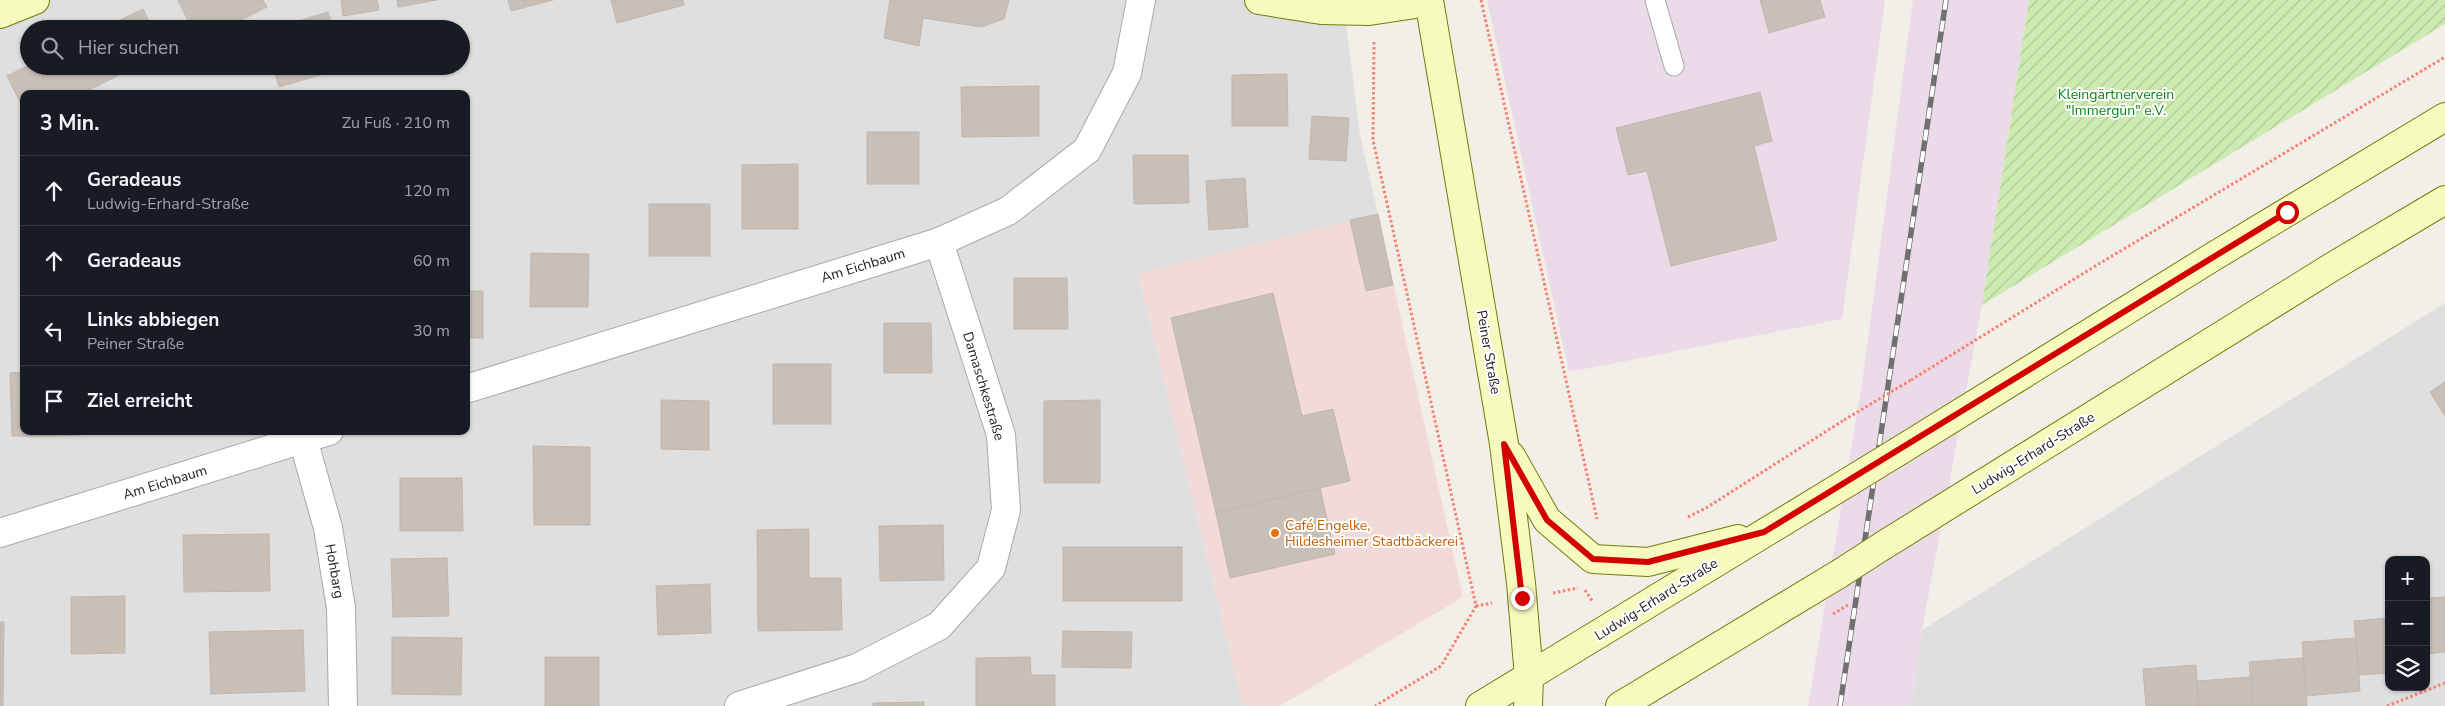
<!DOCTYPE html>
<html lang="de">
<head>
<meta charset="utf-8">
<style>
  body { margin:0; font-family:"Nunito Sans",sans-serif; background:#242831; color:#f1f3f6 }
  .controls { position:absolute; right:15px; bottom:15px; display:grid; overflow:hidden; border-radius:10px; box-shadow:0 1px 4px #0004 }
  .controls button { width:45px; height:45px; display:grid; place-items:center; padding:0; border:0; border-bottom:1px solid #363941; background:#171b24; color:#f1f3f6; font:25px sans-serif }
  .stop { position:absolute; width:15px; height:15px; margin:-11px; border:4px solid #d40000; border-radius:50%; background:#fff }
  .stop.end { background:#d40000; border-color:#fff; box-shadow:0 1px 5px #0008 }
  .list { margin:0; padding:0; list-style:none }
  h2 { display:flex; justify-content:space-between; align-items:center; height:65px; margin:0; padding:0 20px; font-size:21px }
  h2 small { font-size:16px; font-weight:400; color:#9ea1a6 }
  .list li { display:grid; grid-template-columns:32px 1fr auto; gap:15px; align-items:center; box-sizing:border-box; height:70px; padding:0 20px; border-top:1px solid #363941 }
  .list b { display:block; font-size:19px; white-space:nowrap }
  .list p { margin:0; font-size:16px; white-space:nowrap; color:#9ea1a6 }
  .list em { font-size:16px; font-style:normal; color:#9ea1a6 }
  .icon { flex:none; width:28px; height:28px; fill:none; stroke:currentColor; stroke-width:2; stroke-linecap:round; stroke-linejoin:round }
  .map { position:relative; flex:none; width:2445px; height:706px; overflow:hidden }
  .search { position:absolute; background:#171b24; box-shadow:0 1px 4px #0004; left:20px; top:20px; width:450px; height:55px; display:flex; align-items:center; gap:12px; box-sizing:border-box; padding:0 18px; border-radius:28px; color:#9ea1a6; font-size:19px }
  .panel { position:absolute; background:#171b24; box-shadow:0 1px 4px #0004; left:20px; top:90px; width:450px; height:345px; border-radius:10px }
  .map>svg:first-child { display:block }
  .residential { fill:#e0dfdf; fill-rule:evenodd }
  .commercial { fill:#f2dad9 }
  .industrial { fill:#ebdbe8 }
  .garden { fill:url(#garden-furrows) }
  .building { fill:#c7bfb8; stroke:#c4b6ab }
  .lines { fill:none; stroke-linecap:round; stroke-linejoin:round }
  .lane-casing { stroke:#a9a9a9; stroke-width:21 }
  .street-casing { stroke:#a9a9a9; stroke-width:30 }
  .secondary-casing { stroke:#707d05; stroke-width:30 }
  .path { stroke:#fa8072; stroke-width:3; stroke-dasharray:2.5 2.5; stroke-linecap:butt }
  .lane { stroke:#fff; stroke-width:19 }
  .street { stroke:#fff; stroke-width:28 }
  .secondary { stroke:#f7fabf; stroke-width:28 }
  .rail-casing { stroke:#707070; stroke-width:5.5 }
  .rail { stroke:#fff; stroke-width:4; stroke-dasharray:11; stroke-linecap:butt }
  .secondary-bridge-casing { stroke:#707d05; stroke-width:30; stroke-linecap:butt }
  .path-bridge { stroke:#fa8072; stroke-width:3; stroke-dasharray:2.5 2.5; stroke-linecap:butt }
  .secondary-bridge { stroke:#f7fabf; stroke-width:28 }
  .route { stroke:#d40000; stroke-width:6 }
  .food-dot { fill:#e8710a; stroke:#fff; stroke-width:2 }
  .labels { text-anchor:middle; stroke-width:4; stroke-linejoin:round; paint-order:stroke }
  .park-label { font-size:14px; fill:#0c8416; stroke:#fff }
  .street-label { font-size:14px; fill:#222; stroke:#fff }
  .food-label { font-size:14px; fill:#c56008; stroke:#fff; text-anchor:start }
</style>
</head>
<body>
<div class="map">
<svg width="2445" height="706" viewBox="0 0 2445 706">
  <defs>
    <pattern id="garden-furrows" width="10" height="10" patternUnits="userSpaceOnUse" patternTransform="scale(1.25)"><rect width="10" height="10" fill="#cdebb0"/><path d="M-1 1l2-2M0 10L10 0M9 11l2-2" fill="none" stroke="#b0c997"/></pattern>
  </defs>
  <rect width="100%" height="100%" fill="#f2efe9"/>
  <g class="residential">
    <path d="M0,0H1343L1360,135L1378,214L1138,274L1243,706H0ZM29,29H461V66H29ZM24,94H466V431H24Z"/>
    <path d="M2445,303V706H1912L1922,630ZM2389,560H2426V687H2389Z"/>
  </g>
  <polygon class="commercial" points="1378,214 1463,597 1280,706 1243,706 1138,274"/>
  <g class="industrial">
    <polygon points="1487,0 1885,0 1842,319 1569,372"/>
    <polygon points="1913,0 2029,0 1982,305 1922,630 1912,706 1808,706 1863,377"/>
  </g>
  <polygon class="garden" points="2029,0 2445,0 2445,24 1982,305"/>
  <g class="building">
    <polygon points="178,0 263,0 267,7 223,29 192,29"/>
    <polygon points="341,0 377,0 379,10 343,16"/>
    <polygon points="397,0 437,0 398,7"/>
    <polygon points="508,0 553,0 511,11"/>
    <polygon points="611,0 683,0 684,5 617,23"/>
    <polygon points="890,0 1009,0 1004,19 981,27 923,18 919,46 884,38"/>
    <polygon points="1760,0 1820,0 1825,17 1769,33"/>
    <polygon points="143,9 153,29 102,29"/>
    <polygon points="328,12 333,29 271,29"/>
    <polygon points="29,65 29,66 137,66 81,94 24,94 24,110 7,76"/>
    <polygon points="273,66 344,66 344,68 279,87"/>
    <polygon points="1287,74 1288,126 1232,126 1232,75"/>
    <polygon points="1039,86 1039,136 962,137 961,87"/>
    <polygon points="1760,92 1772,141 1754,146 1777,240 1671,266 1647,171 1628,175 1616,128"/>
    <polygon points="1312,116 1349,118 1346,161 1309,159"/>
    <rect x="867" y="132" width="52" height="52"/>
    <polygon points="1133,155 1188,155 1189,203 1134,204"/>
    <polygon points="798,164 798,229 742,229 742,165"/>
    <polygon points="1245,178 1248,227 1209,230 1206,181"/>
    <rect x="649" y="204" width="61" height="52"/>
    <polygon points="1378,214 1393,285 1366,291 1350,220"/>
    <polygon points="531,253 589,254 588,307 530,307"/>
    <polygon points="1014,278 1067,278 1068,329 1014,329"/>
    <rect x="466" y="291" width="17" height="47"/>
    <polygon points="1273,293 1302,416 1333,409 1350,481 1216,513 1171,318"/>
    <polygon points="884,323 931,323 932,373 884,373"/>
    <rect x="773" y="364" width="58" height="60"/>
    <polygon points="24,372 24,431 46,431 47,436 12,436 10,373"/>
    <polygon points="2445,382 2445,416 2430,392"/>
    <polygon points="661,400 709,401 709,450 661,449"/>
    <polygon points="1100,400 1100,483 1044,483 1044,401"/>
    <polygon points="46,431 81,431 81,435 47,436"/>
    <polygon points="533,446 590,447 590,525 534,525"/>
    <polygon points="400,478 462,478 463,531 400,531"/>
    <polygon points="1320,488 1335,554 1230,578 1216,513"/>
    <polygon points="943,525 944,580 880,581 879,526"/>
    <polygon points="809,529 809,578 841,578 842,630 758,631 757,530"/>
    <polygon points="269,534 270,591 184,592 183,535"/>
    <rect x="1063" y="547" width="119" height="54"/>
    <polygon points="447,558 449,616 393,617 391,559"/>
    <polygon points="710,584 711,633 658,635 656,586"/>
    <polygon points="125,596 125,653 71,654 71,597"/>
    <polygon points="2445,597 2445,652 2426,654 2426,598"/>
    <polygon points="2389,618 2389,673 2359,675 2354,621"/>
    <polygon points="0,622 4,622 3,706 0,706"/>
    <polygon points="303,630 305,691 211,694 209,632"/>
    <polygon points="1063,631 1132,632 1131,668 1062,667"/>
    <polygon points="392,637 462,638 461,695 392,694"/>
    <polygon points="2356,638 2360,691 2306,696 2302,642"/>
    <rect x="545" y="657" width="54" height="49"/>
    <polygon points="1030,657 1031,675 1055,675 1055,706 976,706 976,658"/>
    <polygon points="2303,658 2307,706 2253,706 2249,662"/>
    <polygon points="2196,665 2199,706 2146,706 2143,669"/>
    <polygon points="2251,677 2253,706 2199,706 2197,681"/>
    <polygon points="924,702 924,706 873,706 873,703"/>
  </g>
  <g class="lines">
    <defs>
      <polyline id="lane" points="1655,0 1674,66"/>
      <g id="street">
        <polyline points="466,389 939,242 1008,211 1087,150 1127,73 1141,0"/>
        <polyline points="303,439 328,528 341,608 343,706"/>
        <polyline points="0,533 329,431"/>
        <polyline points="739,706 857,668 939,626 991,568 1006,510 1001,435 939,242"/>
      </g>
      <g id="secondary">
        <polyline points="1259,0 1321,10 1369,11 1429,2"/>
        <polyline points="1429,0 1504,444 1521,583 1529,677 1528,706"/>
        <polyline points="0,14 35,0"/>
        <polyline points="1899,451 2211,258 2445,117"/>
        <polyline points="1511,456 1547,520 1593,559 1648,562 1738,539"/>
        <polyline points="1884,545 2332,267 2445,200"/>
        <polyline points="1480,706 1850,481"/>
        <polyline points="1620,706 1839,574"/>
      </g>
    </defs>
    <use href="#lane" class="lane-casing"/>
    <use href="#street" class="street-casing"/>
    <use href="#secondary" class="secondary-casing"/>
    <g class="path">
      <polyline points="1481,0 1597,519"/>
      <polyline points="1374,42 1373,140 1476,606 1441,666 1375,706"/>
      <polyline points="1911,380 2097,265 2445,57"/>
      <polyline points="1688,517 1706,508 1844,420"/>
      <polyline points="1585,590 1593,602"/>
      <polyline points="1553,593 1578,588"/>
      <polyline points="1476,606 1492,603"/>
      <polyline points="2387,706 2445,683"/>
    </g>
    <use href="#lane" class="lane"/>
    <use href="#street" class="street"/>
    <use href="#secondary" class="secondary"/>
    <defs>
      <polyline id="rail" points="1840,706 1946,0"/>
    </defs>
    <use href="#rail" class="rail-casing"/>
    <use href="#rail" class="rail"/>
    <defs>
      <g id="secondary-bridge">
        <polyline points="1850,481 1899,451"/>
        <polyline points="1839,574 1884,545"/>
      </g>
    </defs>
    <use href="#secondary-bridge" class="secondary-bridge-casing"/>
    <g class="path-bridge">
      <polyline points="1844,420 1911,380"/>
      <polyline points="1833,614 1848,605"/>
    </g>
    <use href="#secondary-bridge" class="secondary-bridge"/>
  </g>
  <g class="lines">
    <polyline class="route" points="1522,598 1504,444 1547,520 1593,559 1648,562 1764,532 2287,212"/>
  </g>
  <circle class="food-dot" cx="1275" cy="533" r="5"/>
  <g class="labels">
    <g class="park-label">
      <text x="2116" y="99">Kleingärtnerverein<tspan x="2116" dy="16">"Immergün" e.V.</tspan></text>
    </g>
    <g class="street-label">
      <text transform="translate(863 265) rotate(-17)" y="5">Am Eichbaum</text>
      <text transform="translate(1489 352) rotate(80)" y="5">Peiner Straße</text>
      <text transform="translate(984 386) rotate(73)" y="5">Damaschkestraße</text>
      <text transform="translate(2033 453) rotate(-32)" y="5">Ludwig-Erhard-Straße</text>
      <text transform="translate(165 482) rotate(-17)" y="5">Am Eichbaum</text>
      <text transform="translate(335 571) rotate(80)" y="5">Hohbarg</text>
      <text transform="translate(1656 599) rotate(-32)" y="5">Ludwig-Erhard-Straße</text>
    </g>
    <g class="food-label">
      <text x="1285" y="530">Café Engelke,<tspan x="1285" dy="16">Hildesheimer Stadtbäckerei</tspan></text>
    </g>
  </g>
</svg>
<div class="controls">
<button>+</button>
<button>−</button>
<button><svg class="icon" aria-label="layers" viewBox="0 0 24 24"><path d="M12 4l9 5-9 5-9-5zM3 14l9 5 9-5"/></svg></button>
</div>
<div class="stop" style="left:2287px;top:212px"></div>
<div class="stop end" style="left:1522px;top:598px"></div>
<div class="search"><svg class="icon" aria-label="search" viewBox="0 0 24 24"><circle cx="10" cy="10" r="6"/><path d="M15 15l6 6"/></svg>Hier suchen</div>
<section class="panel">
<h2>3 Min.<small>Zu Fuß · 210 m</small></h2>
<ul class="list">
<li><svg class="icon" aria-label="ahead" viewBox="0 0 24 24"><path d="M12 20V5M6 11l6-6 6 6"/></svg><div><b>Geradeaus</b><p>Ludwig-Erhard-Straße</p></div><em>120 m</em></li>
<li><svg class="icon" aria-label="ahead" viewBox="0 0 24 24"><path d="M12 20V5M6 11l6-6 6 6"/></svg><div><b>Geradeaus</b></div><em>60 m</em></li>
<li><svg class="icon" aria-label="left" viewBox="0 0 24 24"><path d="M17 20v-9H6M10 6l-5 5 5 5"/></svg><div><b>Links abbiegen</b><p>Peiner Straße</p></div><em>30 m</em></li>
<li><svg class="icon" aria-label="arrive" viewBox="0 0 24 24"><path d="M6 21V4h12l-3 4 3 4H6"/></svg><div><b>Ziel erreicht</b></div></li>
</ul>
</section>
</div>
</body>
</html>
